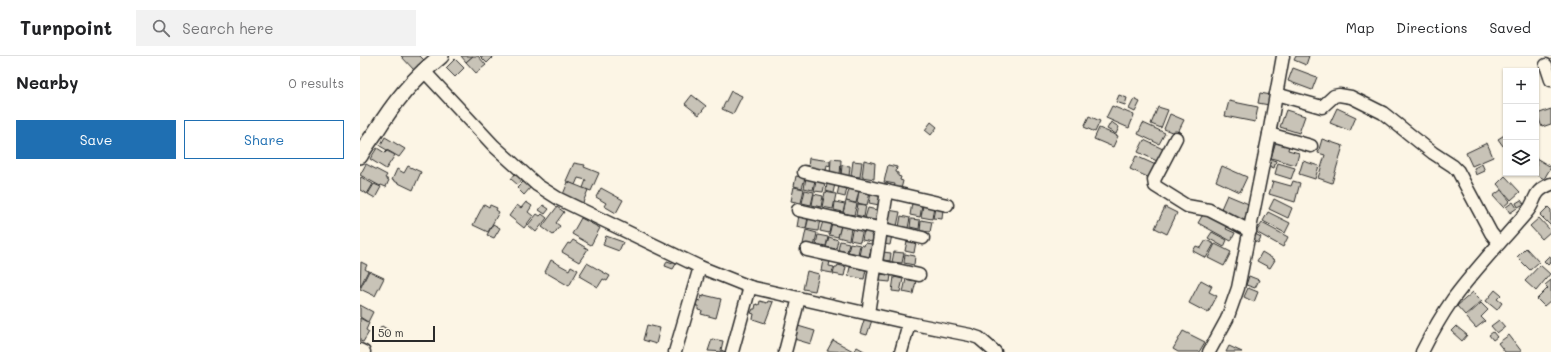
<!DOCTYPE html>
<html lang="en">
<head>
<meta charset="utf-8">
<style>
  body { margin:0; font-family:Mali,sans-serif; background:#f2f2f2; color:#202124 }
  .controls { position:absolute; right:12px; top:12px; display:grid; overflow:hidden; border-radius:0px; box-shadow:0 1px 3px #0004 }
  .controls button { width:36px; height:36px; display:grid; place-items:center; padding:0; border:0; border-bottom:1px solid #e0e0e0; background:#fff; color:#202124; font:20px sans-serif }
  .scale { position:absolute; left:12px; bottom:10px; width:63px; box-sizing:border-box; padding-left:4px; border:2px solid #2b2b2b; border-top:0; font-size:11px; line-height:14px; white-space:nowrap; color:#2b2b2b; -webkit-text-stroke:3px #fcf5e5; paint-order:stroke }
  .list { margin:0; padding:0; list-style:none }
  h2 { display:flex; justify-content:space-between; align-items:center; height:52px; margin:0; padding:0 16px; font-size:17px }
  h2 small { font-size:13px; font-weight:400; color:#757577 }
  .actions { display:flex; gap:8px; padding:12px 16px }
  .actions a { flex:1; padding:9px 0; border:1px solid #1f6fb2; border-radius:0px; text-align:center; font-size:14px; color:#1f6fb2 }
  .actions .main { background:#1f6fb2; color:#fff }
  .icon { flex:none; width:22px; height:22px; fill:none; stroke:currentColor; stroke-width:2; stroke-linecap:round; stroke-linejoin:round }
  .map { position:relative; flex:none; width:1191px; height:296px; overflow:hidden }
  header { display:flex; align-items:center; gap:24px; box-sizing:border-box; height:56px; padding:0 20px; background:#fff; border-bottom:1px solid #e0e0e0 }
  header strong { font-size:19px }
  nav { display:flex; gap:22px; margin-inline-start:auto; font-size:14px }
  .search { width:280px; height:36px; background:#f2f2f2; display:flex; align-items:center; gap:10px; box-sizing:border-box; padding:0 14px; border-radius:0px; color:#757577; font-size:15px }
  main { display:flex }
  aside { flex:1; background:#fff }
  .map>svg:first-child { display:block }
  .building { fill:#c8c3b7; stroke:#2b2b2b }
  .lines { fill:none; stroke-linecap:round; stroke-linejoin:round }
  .minor-casing { stroke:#2b2b2b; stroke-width:15 }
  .major-casing { stroke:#2b2b2b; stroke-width:18 }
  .minor { stroke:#fcf5e5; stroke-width:12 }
  .major { stroke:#fcf5e5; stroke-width:15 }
</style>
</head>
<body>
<header>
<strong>Turnpoint</strong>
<div class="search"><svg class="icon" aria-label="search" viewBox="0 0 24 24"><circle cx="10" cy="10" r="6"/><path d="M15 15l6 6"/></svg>Search here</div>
<nav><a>Map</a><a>Directions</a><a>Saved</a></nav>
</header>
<main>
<aside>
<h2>Nearby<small>0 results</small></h2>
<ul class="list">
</ul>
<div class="actions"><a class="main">Save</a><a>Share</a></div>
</aside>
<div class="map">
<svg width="1191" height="296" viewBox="0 0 1191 296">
  <rect width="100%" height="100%" fill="#fcf5e5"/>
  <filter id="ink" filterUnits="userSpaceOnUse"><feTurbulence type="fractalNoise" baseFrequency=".025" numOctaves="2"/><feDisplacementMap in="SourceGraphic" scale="8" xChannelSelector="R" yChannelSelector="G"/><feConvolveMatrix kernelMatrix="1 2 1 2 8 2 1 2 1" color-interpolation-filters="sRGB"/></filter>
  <g filter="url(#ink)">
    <g class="building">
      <polygon points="41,0 60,0 64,4 54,14"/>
      <polygon points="101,0 113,0 106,6"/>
      <polygon points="113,0 118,0 126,9 116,17 106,6"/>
      <polygon points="120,0 134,0 127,7"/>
      <polygon points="936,0 949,0 946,9 934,4"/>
      <polygon points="95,3 104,12 95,21 86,12"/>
      <polygon points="933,12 957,21 952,34 928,25"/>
      <polygon points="371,35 382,40 373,58 362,53"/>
      <polygon points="900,37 911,39 909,49 898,47"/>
      <polygon points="332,39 346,50 339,59 325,48"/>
      <polygon points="759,39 767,42 765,49 756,46"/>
      <polygon points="774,43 780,46 775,56 769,53"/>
      <polygon points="869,45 898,51 895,66 865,60"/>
      <polygon points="752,50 774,59 769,72 746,62"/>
      <polygon points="798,51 808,54 801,72 791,68"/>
      <polygon points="977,52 996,61 990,75 970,67"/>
      <polygon points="1191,53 1191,68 1182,71 1177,58"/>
      <polygon points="926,54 945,60 939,77 920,71"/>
      <polygon points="810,58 824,64 817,78 804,73"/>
      <polygon points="729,60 740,65 735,76 724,71"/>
      <polygon points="571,66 577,71 571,79 565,74"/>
      <polygon points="751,66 759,71 756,78 747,73"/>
      <polygon points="783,67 805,77 799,88 778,78"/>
      <polygon points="739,72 758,80 753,91 734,83"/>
      <polygon points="1146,78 1146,88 1143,90 1138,83"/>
      <polygon points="25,81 45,93 39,101 20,90"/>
      <polygon points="962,83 983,90 972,127 958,122 965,99 958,97"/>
      <polygon points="784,84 805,94 799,106 778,96"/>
      <polygon points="916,85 929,89 928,94 939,97 936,109 911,102"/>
      <polygon points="1127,87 1133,101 1112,110 1106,97"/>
      <polygon points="17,92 25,97 27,95 35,99 26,113 10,103"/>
      <polygon points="776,100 798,110 792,123 770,113"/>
      <polygon points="449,102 470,105 470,110 467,109 466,115 448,112"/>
      <polygon points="1176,102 1191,111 1184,123 1174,117 1176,117"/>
      <polygon points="471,103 481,104 480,120 470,119"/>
      <polygon points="910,103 916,105 914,112 908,110"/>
      <polygon points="504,104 515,107 514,123 502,121"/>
      <polygon points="493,105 502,106 500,121 491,120"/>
      <polygon points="943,105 959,110 955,123 939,118"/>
      <polygon points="214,107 225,109 224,111 239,117 231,135 223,132 226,124 218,122 215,129 206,125"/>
      <polygon points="918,107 935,112 931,123 915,118"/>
      <polygon points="6,108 27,119 25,122 29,124 26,131 21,129 20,130 0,119"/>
      <polygon points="1122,108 1125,115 1116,119 1114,112"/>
      <polygon points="482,109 490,110 489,121 481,120"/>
      <polygon points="528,109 537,111 536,116 538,117 538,120 541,121 540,124 543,125 541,133 534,131 535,128 524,126"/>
      <polygon points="48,110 61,116 53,134 32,124 37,113 44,117"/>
      <polygon points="862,110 887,121 880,136 856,125"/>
      <polygon points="156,117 163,123 158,129 151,123"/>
      <polygon points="436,120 445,122 442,132 434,130"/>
      <polygon points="1145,120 1160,136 1151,144 1137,128"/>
      <polygon points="1,121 13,128 7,138 0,134 0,123"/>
      <polygon points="446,122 455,124 453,134 444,132"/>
      <polygon points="164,125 171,131 164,139 157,132"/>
      <polygon points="456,125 465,127 463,136 454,135"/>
      <polygon points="913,125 931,130 933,125 940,127 935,146 909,138"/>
      <polygon points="208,126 228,134 222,149 202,141"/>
      <polygon points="467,127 475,128 473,137 466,135"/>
      <polygon points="14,128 21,131 15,142 8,138"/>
      <polygon points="479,130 487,132 485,141 477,139"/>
      <polygon points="434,131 444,133 441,147 431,145"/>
      <polygon points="241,132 263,144 256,157 244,150 246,147 236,141"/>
      <polygon points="489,133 499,135 496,147 486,145"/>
      <polygon points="445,134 454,136 451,149 442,147"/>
      <polygon points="1141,134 1150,145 1143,151 1133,140"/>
      <polygon points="499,135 510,137 507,149 497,147"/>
      <polygon points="465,136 476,138 473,153 462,151"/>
      <polygon points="511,137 521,140 519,149 509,147"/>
      <polygon points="454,138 463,140 461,151 452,149"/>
      <polygon points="867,139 891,149 884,166 860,155"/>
      <polygon points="914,143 932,152 928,162 909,153"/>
      <polygon points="1161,144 1164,148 1158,151 1156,147"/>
      <polygon points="486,145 497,148 494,159 483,157"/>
      <polygon points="166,146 172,150 168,156 173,160 164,172 149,160 157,149 161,152"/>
      <polygon points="475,146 485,148 483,156 474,154"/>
      <polygon points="1153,146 1157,152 1150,157 1146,151"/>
      <polygon points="552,147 562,149 560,161 550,159"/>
      <polygon points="124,148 129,151 130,149 137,152 136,154 139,156 128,176 113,169"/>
      <polygon points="498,148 506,149 504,161 496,159"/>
      <polygon points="183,149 189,153 185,158 179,154"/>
      <polygon points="563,149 574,150 572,163 561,161"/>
      <polygon points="197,151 204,156 196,167 200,170 193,179 182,171"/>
      <polygon points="805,151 817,157 807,178 795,172"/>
      <polygon points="1188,151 1191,154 1191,170 1180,159"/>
      <polygon points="508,152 517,154 516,158 519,158 518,165 505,162"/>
      <polygon points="575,152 583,153 582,163 573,162"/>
      <polygon points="528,154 540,156 537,170 525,168"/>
      <polygon points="845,155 869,168 866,173 875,177 871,185 838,167"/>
      <polygon points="908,156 930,167 925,177 903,165"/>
      <polygon points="177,158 180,160 182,158 187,162 176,176 168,169"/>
      <polygon points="439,159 448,161 446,173 437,171"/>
      <polygon points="541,160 550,162 548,172 539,171"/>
      <polygon points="449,161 460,163 458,175 446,173"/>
      <polygon points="221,162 240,172 231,189 212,178"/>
      <polygon points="1179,162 1191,175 1182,183 1170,170"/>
      <polygon points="551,163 560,164 559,173 550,171"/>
      <polygon points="561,164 572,166 570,176 560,175"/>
      <polygon points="463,165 471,167 469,177 460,175"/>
      <polygon points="472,167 481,169 478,181 469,179"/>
      <polygon points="902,167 928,181 923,191 896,176"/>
      <polygon points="133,168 140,172 134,182 127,179"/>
      <polygon points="481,170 491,172 489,184 478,181"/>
      <polygon points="493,171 503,173 500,186 490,184"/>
      <polygon points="446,174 457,177 454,191 443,188"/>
      <polygon points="504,174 512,176 511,180 513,181 512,186 502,184"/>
      <polygon points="852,176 867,184 864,191 848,182"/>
      <polygon points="524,177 532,179 530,189 523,188"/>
      <polygon points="895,178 901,181 898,187 892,183"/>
      <polygon points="458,179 468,181 466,190 456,188"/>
      <polygon points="246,180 263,186 259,195 243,189"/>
      <polygon points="469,181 478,184 476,193 466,191"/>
      <polygon points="213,184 228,193 219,206 202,196 208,187 210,188"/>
      <polygon points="846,184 854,188 846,202 833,195 836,190 841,192"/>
      <polygon points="480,185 489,187 487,196 478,194"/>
      <polygon points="547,185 556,186 554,197 545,195"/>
      <polygon points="490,187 500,189 498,198 488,196"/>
      <polygon points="505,187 512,188 509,201 499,199 501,189 504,190"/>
      <polygon points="855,188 871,196 864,210 848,202"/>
      <polygon points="1166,192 1179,206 1170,214 1157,201"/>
      <polygon points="523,196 531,197 530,205 522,204"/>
      <polygon points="534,196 544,197 542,207 532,206"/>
      <polygon points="902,196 915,204 910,212 897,205"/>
      <polygon points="545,198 555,200 554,209 544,207"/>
      <polygon points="1189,200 1191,201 1191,206 1188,209 1184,205"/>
      <polygon points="191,204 209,214 211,210 218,214 209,230 185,216"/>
      <polygon points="463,204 470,205 469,210 474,211 472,217 461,215"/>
      <polygon points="307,205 316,208 313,213 305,210"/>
      <polygon points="1,206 7,209 5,213 8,215 0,231"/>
      <polygon points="227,207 250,220 247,225 243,223 238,231 219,220"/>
      <polygon points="478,209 486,211 484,220 473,218 475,211 477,211"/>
      <polygon points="1180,209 1190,218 1176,235 1165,225"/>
      <polygon points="490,211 506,214 504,223 488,220"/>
      <polygon points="9,215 24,222 15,240 0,233"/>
      <polygon points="447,215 459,218 455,235 443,233"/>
      <polygon points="520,218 531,219 530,226 520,225"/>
      <polygon points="889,220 899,224 895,232 886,229"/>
      <polygon points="534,221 543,223 540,236 532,235"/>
      <polygon points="546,223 556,225 553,238 543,236"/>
      <polygon points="841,224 852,230 849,236 857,240 848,257 829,247"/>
      <polygon points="1191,224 1191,244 1184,250 1177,243 1188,232 1185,229"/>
      <polygon points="888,232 898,236 894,246 884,241"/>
      <polygon points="1135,234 1141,239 1137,243 1142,247 1137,254 1126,245"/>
      <polygon points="1113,236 1122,245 1105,259 1097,250"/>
      <polygon points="344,239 361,243 356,262 341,258 342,255 338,254 338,250 336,250 337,244 340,245 341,240 344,241"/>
      <polygon points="400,245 407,247 408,245 413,246 405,267 393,263 394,258 391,257 393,253 395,253 396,248 399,249"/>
      <polygon points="1121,247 1128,254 1121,261 1125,265 1116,272 1106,261"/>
      <polygon points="0,249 13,256 8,266 0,261"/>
      <polygon points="505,261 512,264 507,279 500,277"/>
      <polygon points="0,262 9,267 6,274 9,276 3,286 0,285"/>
      <polygon points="1139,264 1145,271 1137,277 1131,270"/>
      <polygon points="287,269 300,272 296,288 283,284"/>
      <polygon points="22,270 30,275 27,279 19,274"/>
      <polygon points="438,270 455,275 451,288 434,283"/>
      <polygon points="1096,270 1107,279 1102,285 1091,275"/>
      <polygon points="823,275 845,286 839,296 818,296 813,293"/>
      <polygon points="1133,276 1137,281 1133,284 1129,279"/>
      <polygon points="1149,279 1162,296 1145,296 1138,287"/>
      <polygon points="352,283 363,285 361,294 366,296 348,295"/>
      <polygon points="473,284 493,295 492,296 467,295"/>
      <polygon points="869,290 882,296 866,296"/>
      <polygon points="497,291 506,296 494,296"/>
    </g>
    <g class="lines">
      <defs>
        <g id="minor">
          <polyline points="1186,9 1191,24"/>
          <polyline points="63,14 134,90 177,129 199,143 340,211 390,231 549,267 610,279 619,282 635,296"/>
          <polyline points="916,38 962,51 974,40 979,39 991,41 1023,57 1073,97 1093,110 1098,115 1131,177 1139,187"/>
          <polyline points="909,78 951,90"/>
          <polyline points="816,82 794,124 795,130 827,150 849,154 890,175"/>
          <polyline points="444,116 587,149"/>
          <polyline points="438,154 563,182"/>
          <polyline points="447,194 559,219"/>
          <polyline points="508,257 527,135"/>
          <polyline points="0,294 4,296"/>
          <polyline points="315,296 340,211"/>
          <polyline points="372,296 390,231"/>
          <polyline points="425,296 439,242"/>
          <polyline points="541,296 549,267"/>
          <polyline points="849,296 867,263 878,232 909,78 923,0"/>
          <path d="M1062,296C1071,278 1081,260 1093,243C1115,213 1142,185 1166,157C1178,144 1170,137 1191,128"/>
        </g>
        <path id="major" d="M0,100C4,92 10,84 15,77C35,45 52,24 81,0"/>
      </defs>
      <use href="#minor" class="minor-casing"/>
      <use href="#major" class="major-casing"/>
      <use href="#minor" class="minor"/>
      <use href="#major" class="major"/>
    </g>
  </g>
</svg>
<div class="controls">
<button>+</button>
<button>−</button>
<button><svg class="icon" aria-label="layers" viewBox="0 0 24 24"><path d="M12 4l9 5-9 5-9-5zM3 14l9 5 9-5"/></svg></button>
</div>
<div class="scale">50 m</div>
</div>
</main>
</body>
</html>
